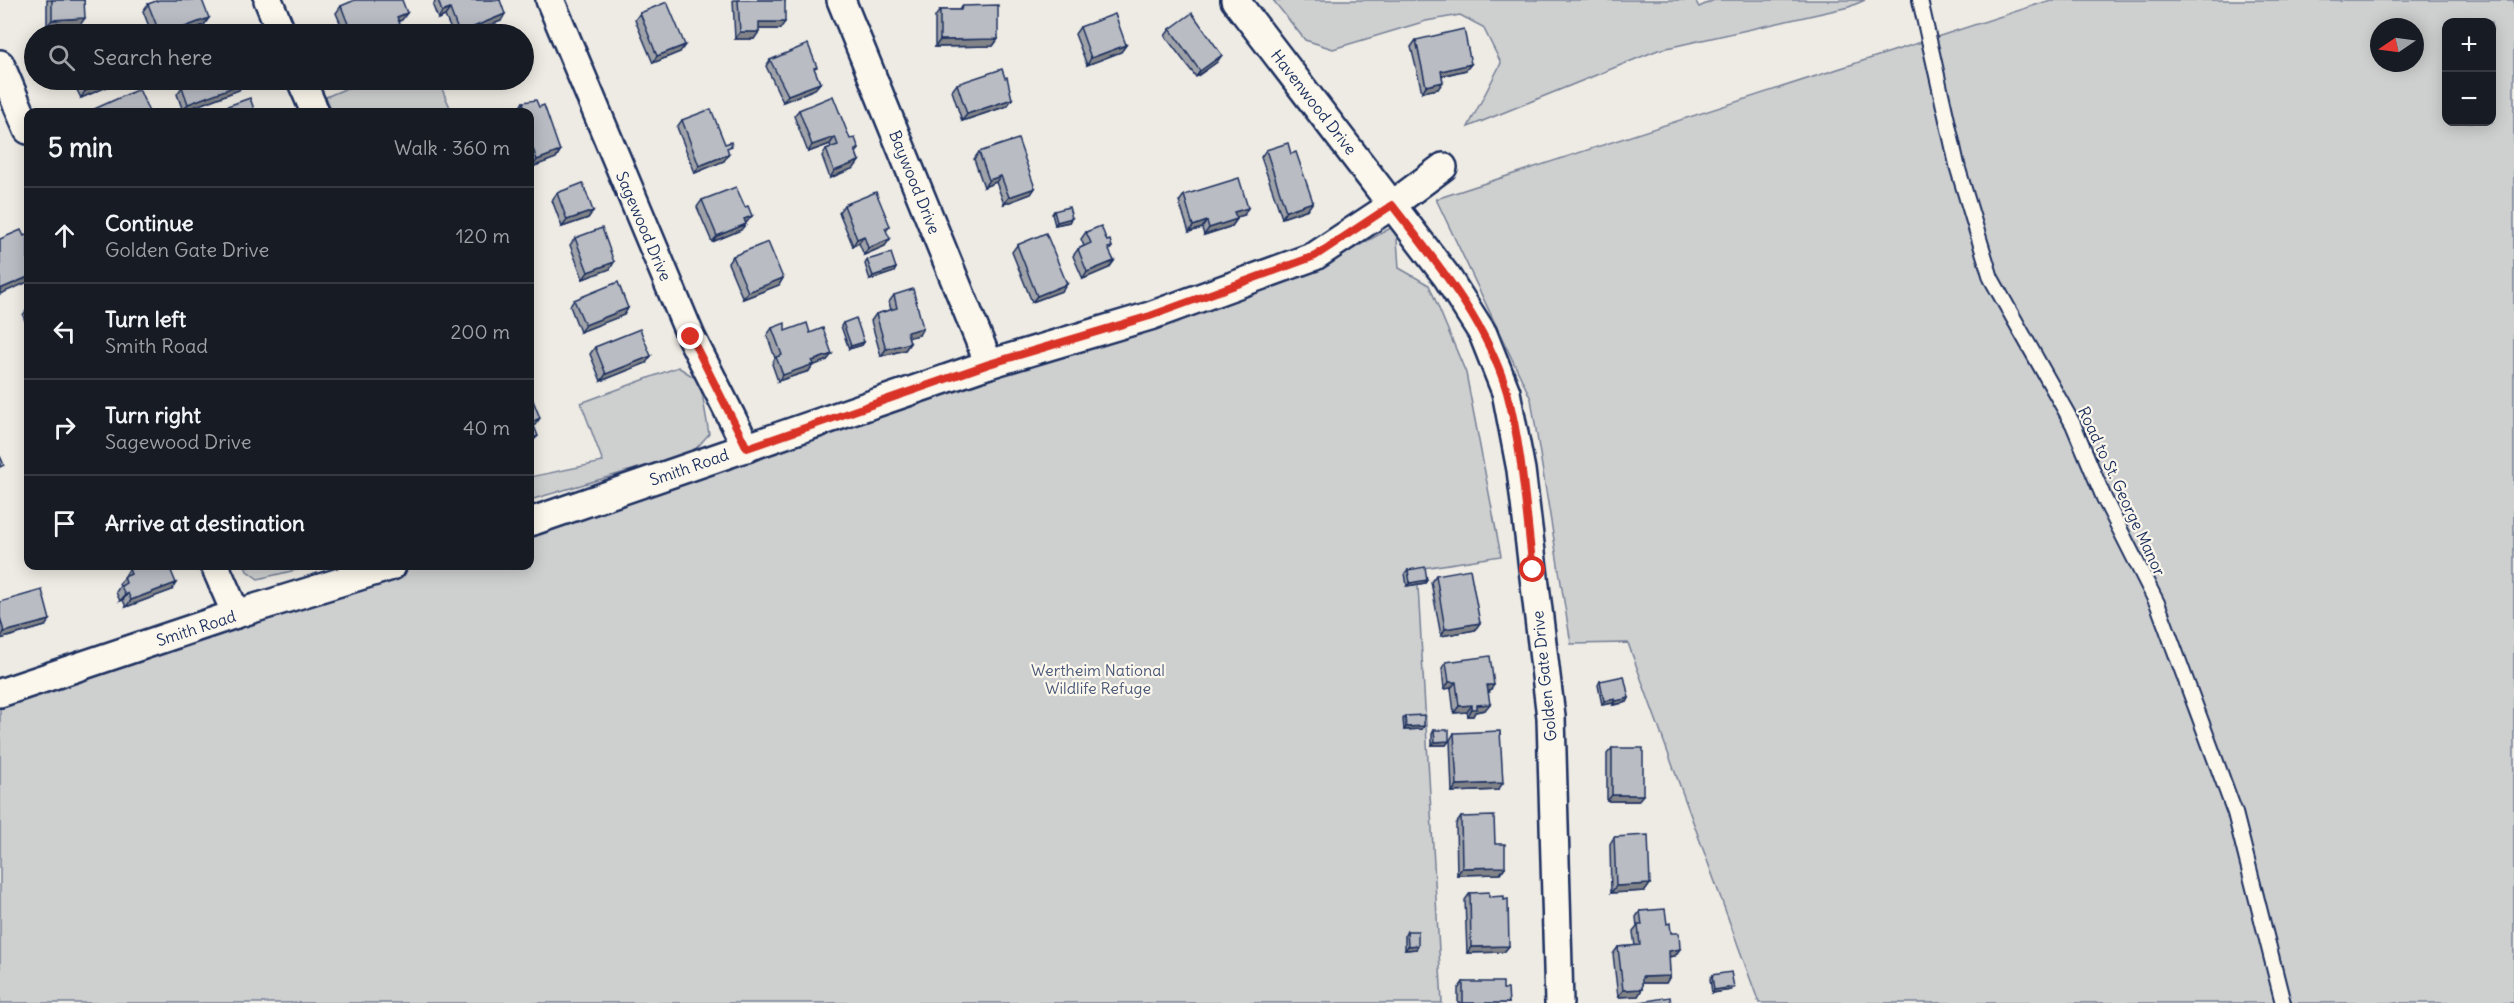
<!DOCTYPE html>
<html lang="en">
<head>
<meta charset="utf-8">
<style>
  body { margin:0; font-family:Delius,sans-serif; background:#242831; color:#f1f3f6 }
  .controls { position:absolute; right:18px; top:18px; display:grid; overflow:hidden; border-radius:12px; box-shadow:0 3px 15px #0003 }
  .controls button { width:54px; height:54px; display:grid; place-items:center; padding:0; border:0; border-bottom:2px solid #363941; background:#171b24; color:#f1f3f6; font:30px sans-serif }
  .compass { position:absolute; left:2370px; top:18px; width:54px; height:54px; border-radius:50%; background:#171b24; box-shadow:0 3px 15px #0003; rotate:257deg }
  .stop { position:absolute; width:18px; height:18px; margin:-14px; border:4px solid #d93025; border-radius:50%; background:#fff }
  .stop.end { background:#d93025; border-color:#fff; box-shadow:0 2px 6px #0008 }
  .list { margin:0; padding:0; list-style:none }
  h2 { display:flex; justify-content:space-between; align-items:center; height:78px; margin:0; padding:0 24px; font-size:26px }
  h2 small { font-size:20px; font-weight:400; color:#9ea1a6 }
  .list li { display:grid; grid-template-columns:39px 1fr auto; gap:18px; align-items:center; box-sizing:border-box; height:96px; padding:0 24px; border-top:2px solid #363941 }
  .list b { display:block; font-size:22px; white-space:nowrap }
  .list p { margin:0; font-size:20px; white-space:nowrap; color:#9ea1a6 }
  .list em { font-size:20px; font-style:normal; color:#9ea1a6 }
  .icon { flex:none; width:33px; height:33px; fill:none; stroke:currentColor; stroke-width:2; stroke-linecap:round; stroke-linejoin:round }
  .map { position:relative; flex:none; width:2514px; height:1003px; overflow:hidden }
  .search { position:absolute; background:#171b24; box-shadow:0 3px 15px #0003; left:24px; top:24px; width:510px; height:66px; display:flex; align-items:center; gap:15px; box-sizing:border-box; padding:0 21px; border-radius:33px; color:#9ea1a6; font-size:22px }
  .panel { position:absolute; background:#171b24; box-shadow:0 3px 15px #0003; left:24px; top:108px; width:510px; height:462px; border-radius:12px }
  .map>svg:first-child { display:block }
  .green { fill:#cecfcf; stroke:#747f96; stroke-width:1.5; fill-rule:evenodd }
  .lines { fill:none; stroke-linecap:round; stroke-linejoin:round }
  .lane-casing { stroke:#1b2f5e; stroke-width:18 }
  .street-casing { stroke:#1b2f5e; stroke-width:32 }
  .lane { stroke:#fbf7ec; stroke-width:14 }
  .street { stroke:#fbf7ec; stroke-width:27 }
  .wall { fill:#9fa2a8; stroke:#1b2f5e; stroke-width:1.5 }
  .shaded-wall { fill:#828488; stroke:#1b2f5e; stroke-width:1.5 }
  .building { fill:#b9bcc3; stroke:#1b2f5e; stroke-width:1.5 }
  .route { stroke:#d93025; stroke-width:8 }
  .labels { text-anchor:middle; stroke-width:4.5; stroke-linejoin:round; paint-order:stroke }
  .street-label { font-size:16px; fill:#1b2f5e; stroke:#fbf7ec }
  .park-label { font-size:16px; fill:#48577a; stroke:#fbf7ec }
</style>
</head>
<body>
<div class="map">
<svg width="2514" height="1003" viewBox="0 0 2514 1003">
  <rect width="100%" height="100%" fill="#eeebe4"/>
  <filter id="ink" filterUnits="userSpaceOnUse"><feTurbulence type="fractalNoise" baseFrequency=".0167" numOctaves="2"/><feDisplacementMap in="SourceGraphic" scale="12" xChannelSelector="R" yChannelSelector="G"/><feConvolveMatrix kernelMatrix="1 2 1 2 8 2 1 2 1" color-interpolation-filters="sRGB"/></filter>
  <g filter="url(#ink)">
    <g class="green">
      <polygon points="1273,0 1695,0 1699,7 1714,0 1865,0 1849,7 1658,50 1468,127 1501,63 1483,27 1460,15 1426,21 1333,49 1305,40"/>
      <path d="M2051,0H2514V1003H1759L1628,643L1571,644L1531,399L1436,199ZM2446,22H2492V122H2446ZM2379,27H2415V63H2379Z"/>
      <polygon points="366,80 438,80 452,112 332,112 326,97"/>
      <polygon points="1396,225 1399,268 1429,285 1466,373 1501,556 1417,569 1442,1003 0,1003 0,697 400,566 530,566 530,523 842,424 1342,255"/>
      <polygon points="678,367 700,381 709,434 693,452 530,500 530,477 603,462 581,403"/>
      <polygon points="245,566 313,566 258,579 247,571"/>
    </g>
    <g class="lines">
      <defs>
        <polyline id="lane" points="1920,0 1958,169 1991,278 2073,424 2104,498 2158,605 2235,813 2283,1003"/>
        <g id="street">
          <polyline points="268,0 282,34"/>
          <polyline points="550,0 691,337 747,448"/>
          <polyline points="841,0 989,364"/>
          <polyline points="1235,0 1447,277 1483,334 1506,392 1521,470 1551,717 1559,1003"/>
          <polyline points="0,64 28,130"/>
          <polyline points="301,80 315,112"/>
          <polyline points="530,522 989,364 1150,316 1315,256 1392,205 1443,167"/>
          <polyline points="215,566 236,614"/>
          <polyline points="0,693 236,614 392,566"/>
        </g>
      </defs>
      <use href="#lane" class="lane-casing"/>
      <use href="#street" class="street-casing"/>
      <use href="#lane" class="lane"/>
      <use href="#street" class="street"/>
    </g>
    <g class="wall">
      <polygon points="47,0 84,0 80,25 47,26"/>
      <polygon points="436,0 500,0 501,21 467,34 453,34 445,16 438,19 433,6"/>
      <polygon points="733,0 785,0 780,29 759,29 754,39 735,39"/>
      <polygon points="148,4 204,25 179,34 152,34 143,11"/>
      <polygon points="341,6 402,20 398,21 404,34 345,34 336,13"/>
      <polygon points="962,6 998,39 993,46 935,47 935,17 940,10 959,10"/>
      <polygon points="640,13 680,52 653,63 635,20"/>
      <polygon points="1080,27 1126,45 1121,52 1087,65 1075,34"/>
      <polygon points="1170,29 1217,62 1196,77 1165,36"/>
      <polygon points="1416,40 1471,64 1466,70 1442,76 1438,89 1422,92 1411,47"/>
      <polygon points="770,60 815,71 820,83 815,89 783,102 766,66"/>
      <polygon points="72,80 123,80 81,98"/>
      <polygon points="181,80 245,80 239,90 183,111 177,94 182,87 184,86"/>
      <polygon points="957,84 1012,99 1007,106 962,121 952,91"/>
      <polygon points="523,102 539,107 560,151 556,158 532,167 530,159 530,112 507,112 509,111 520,107"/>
      <polygon points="799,110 850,139 859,149 856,153 859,161 854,168 830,178 822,156 826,149 831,147 830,144 808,152 794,116"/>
      <polygon points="682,120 728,152 724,161 695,173 677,127"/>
      <polygon points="1266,150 1291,154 1308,209 1282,218 1261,157"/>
      <polygon points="979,152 1035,188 1031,194 1004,204 996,182 984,187 974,159"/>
      <polygon points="557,193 593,211 588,218 562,227 552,200"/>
      <polygon points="1184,195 1244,215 1236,217 1237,219 1232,226 1204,235 1202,228 1189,232 1179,202"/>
      <polygon points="702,200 745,207 747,222 745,223 741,230 712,242 697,207"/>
      <polygon points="844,205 890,226 886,231 885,246 864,255 859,243 853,246 839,212"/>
      <polygon points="1054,211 1069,222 1055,225 1052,214"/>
      <polygon points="1086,232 1107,241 1112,247 1109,251 1114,261 1109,268 1083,279 1073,256 1078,249 1084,246 1081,239"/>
      <polygon points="575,238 614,262 610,269 583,279 570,245"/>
      <polygon points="1017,245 1067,284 1062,291 1032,302 1012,252"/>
      <polygon points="733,256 783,278 779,285 743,299 728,263"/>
      <polygon points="867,260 896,268 894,272 870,280 865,264"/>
      <polygon points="894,295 919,335 908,337 910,343 905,350 881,356 871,321 876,314 891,310 889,302"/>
      <polygon points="574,300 628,308 624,315 580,332 570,306"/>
      <polygon points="28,308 28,329 23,315"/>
      <polygon points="843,323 864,342 862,345 849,349 841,326"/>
      <polygon points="772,328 785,331 810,333 832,354 827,360 812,366 809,371 778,381 772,364 775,358 767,335"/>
      <polygon points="595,347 646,363 601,381 590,354"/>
      <polygon points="128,566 169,566 172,590 126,607 123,600 120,601 116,592 120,586 119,584 125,577 125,576 129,569"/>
      <polygon points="1408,570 1427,580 1425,583 1407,586 1405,573"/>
      <polygon points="1436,575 1475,630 1441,636 1431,582"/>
      <polygon points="0,602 45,626 0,639"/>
      <polygon points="1446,662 1489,692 1488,692 1485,710 1475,712 1473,716 1468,716 1467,712 1454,713 1451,688 1444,689 1442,668"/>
      <polygon points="1600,681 1629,698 1627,702 1613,705 1613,703 1602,705 1598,685"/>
      <polygon points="1405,716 1424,726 1422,729 1404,730 1403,719"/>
      <polygon points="1434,730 1449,741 1446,745 1432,745 1432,734"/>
      <polygon points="1454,733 1498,790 1452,792 1450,740"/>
      <polygon points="1612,748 1638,801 1607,801 1607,754"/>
      <polygon points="1461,817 1495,844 1505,867 1500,874 1457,875 1456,824"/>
      <polygon points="1614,837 1650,884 1645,891 1611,893 1610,844"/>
      <polygon points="1470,893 1489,897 1509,946 1504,952 1467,953 1465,900"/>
      <polygon points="1640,911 1667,924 1671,933 1675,956 1669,957 1670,976 1666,983 1642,983 1642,989 1638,996 1618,997 1613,954 1618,947 1635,946 1633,932 1637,927 1636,917"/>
      <polygon points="1407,931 1416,949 1405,950 1405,935"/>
      <polygon points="1712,975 1731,990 1712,993 1710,979"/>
      <polygon points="1463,982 1503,989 1509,1003 1458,1003 1458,989"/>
    </g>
    <g class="shaded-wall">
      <polygon points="450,9 445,16 438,19 442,12"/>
      <polygon points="407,13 402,20 392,24 397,17"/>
      <polygon points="505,14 501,21 467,34 458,34 459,33"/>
      <polygon points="85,18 80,25 47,26 52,20"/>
      <polygon points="209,18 204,25 179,34 166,34"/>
      <polygon points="759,22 785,22 780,29 754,29"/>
      <polygon points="740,32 759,32 754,39 735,39"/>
      <polygon points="998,39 993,46 935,47 940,40"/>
      <polygon points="685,45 680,52 653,63 657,56"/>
      <polygon points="1126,45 1121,52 1087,65 1091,58"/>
      <polygon points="1222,55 1217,62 1196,77 1200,71"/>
      <polygon points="529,58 524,64 524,65 524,59"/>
      <polygon points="1471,64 1466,70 1436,77 1441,71"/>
      <polygon points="112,80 123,80 81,98 85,91"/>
      <polygon points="245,80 239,90 183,111 188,104"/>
      <polygon points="1443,82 1438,89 1422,92 1426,86"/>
      <polygon points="820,83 815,89 783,102 788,95"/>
      <polygon points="1012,99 1007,106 962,121 967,114"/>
      <polygon points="835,137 830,144 808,152 812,145"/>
      <polygon points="560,151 556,158 532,167 537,160"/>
      <polygon points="729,154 724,161 695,173 699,166"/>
      <polygon points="859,161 854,168 830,178 834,171"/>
      <polygon points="1001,176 996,182 984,187 989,180"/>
      <polygon points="1035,188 1031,194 1004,204 1009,197"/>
      <polygon points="1313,202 1308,209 1282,218 1286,211"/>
      <polygon points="1248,208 1244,215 1230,219 1234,212"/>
      <polygon points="593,211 588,218 562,227 567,220"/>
      <polygon points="752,216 747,222 739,226 744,219"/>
      <polygon points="1072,218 1069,222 1055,225 1057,222"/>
      <polygon points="1237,219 1232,226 1204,235 1209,228"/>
      <polygon points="1207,221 1202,228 1189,232 1193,226"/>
      <polygon points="746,224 741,230 712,242 717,236"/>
      <polygon points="864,236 859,243 853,246 857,239"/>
      <polygon points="890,239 885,246 864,255 868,248"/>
      <polygon points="1114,261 1109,268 1083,279 1087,272"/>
      <polygon points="614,262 610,269 583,279 588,272"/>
      <polygon points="896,268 894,272 870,280 873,276"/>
      <polygon points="28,277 28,282 0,294 0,289"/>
      <polygon points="783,278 779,285 743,299 748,292"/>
      <polygon points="1067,284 1062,291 1032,302 1037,296"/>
      <polygon points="628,308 624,315 580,332 585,325"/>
      <polygon points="923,328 919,335 902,339 907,332"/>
      <polygon points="864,342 862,345 849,349 851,346"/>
      <polygon points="910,343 905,350 881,356 886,349"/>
      <polygon points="832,354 827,360 812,366 809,371 778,381 783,375 812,361"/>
      <polygon points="651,356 646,363 601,381 606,374"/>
      <polygon points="540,418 535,425 530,428 530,423"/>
      <polygon points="538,436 535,439 530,442 530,439"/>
      <polygon points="1427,580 1425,583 1407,586 1410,583"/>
      <polygon points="176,583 172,590 126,607 131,600"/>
      <polygon points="128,593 123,600 120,601 125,595"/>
      <polygon points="50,620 45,626 0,639 4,632"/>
      <polygon points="1480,623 1475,630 1441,636 1445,629"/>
      <polygon points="1449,682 1456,682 1451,688 1444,689"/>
      <polygon points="1487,685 1494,685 1489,692 1482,692"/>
      <polygon points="1629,698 1627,702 1613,705 1616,701"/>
      <polygon points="1615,699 1613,703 1602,705 1604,701"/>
      <polygon points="1490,704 1485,710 1475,712 1473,716 1468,716 1472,709 1477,705"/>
      <polygon points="1472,705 1467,712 1454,713 1459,706"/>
      <polygon points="1424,726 1422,729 1404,730 1406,727"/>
      <polygon points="1449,741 1446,745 1432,745 1435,742"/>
      <polygon points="1503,783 1498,790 1452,792 1457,785"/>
      <polygon points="1612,795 1643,795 1638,801 1607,801"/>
      <polygon points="1505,867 1500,874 1457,875 1462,868"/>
      <polygon points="1650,884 1645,891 1611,893 1616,886"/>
      <polygon points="1418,945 1416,949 1405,950 1408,946"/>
      <polygon points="1509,946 1504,952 1467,953 1471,947"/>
      <polygon points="1680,949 1675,956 1664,957 1669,951"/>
      <polygon points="1670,976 1666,983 1637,983 1642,977"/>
      <polygon points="1734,987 1731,990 1712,993 1714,990"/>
      <polygon points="1642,989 1638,996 1618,997 1623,990"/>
    </g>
    <g class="building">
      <polygon points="52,0 84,0 85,18 52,20"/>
      <polygon points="159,0 202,0 209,18 166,34 160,34 148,4"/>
      <polygon points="355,0 402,0 407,13 397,17 404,34 352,34 341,6"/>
      <polygon points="438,0 500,0 505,14 459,33 450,9 442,12"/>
      <polygon points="738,0 785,0 785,22 759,22 759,32 740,32"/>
      <polygon points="667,2 685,45 657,56 640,13"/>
      <polygon points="998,5 998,39 940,40 940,10 961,10 962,6"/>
      <polygon points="1192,13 1222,55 1200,71 1170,29"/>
      <polygon points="1115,14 1126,45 1091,58 1080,27"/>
      <polygon points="1464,29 1471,64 1441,71 1443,82 1426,86 1416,40"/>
      <polygon points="525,42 529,58 524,59 524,42"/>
      <polygon points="808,44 817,67 814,68 820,83 788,95 770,60"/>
      <polygon points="1002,69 1005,78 1007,77 1012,99 967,114 957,84"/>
      <polygon points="80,80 112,80 85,91"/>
      <polygon points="189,80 245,80 243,80 244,83 188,104 182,87 190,84"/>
      <polygon points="139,89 149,112 94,112 92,110"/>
      <polygon points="833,96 850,139 855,138 859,149 855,150 859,161 834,171 826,149 838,145 835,137 812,145 799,110"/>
      <polygon points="250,98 255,112 211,112"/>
      <polygon points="536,100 539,107 544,105 560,151 537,160 533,149 530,150 530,112 509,112 509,111 524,105 523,102"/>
      <polygon points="711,109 725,144 731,142 732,146 727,148 729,154 699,166 682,120"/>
      <polygon points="1018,139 1035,188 1009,197 1001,176 989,180 979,152"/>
      <polygon points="1288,143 1291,154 1296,152 1313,202 1286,211 1266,150"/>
      <polygon points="1239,178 1248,208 1234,212 1237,219 1209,228 1207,221 1193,226 1184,195"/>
      <polygon points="583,183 593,211 567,220 557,193"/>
      <polygon points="736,187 745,207 748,206 752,216 744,219 746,224 717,236 702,200"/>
      <polygon points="876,192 890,226 885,228 890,239 868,248 864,236 857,239 844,205"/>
      <polygon points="1069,207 1072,218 1057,222 1054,211"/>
      <polygon points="1101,226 1107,241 1110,240 1112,247 1108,248 1114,261 1087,272 1078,249 1091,243 1086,232"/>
      <polygon points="602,228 614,262 588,272 575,238"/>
      <polygon points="21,230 24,236 28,234 28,277 0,289 0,239"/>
      <polygon points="1046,233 1067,284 1037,296 1017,245"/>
      <polygon points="768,242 783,278 748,292 733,256"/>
      <polygon points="891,253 896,268 873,276 867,260"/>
      <polygon points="618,282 628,308 585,325 574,300"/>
      <polygon points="913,289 923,328 907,332 910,343 886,349 876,314 897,308 894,295"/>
      <polygon points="856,318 864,342 851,346 843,323"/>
      <polygon points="785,323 785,331 807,323 810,333 823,328 832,354 812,361 814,364 783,375 776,357 782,355 772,328"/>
      <polygon points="640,329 651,356 606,374 595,347"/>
      <polygon points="530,393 540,418 530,423"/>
      <polygon points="534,426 538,436 530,439 530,427"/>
      <polygon points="0,456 4,465 0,467"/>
      <polygon points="135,566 169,566 176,583 131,600 128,593 125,595 121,586 126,583 124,577 131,574 129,569 136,566"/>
      <polygon points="1425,567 1427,580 1410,583 1408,570"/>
      <polygon points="1470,569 1480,623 1445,629 1436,575"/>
      <polygon points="42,590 50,620 4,632 0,617 0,602"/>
      <polygon points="1490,656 1494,685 1487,685 1490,704 1477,705 1477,709 1472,709 1472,705 1459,706 1456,682 1449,682 1446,662"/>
      <polygon points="1624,676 1629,698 1616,701 1615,699 1604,701 1600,681"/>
      <polygon points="1424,715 1424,726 1406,727 1405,716"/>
      <polygon points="1434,730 1449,730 1449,741 1435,742"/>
      <polygon points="1500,731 1503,783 1457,785 1454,733"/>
      <rect x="1612" y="748" width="31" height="47"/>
      <polygon points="1494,816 1495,844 1505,844 1505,867 1462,868 1461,817"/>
      <polygon points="1648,835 1650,884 1616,886 1614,837"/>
      <polygon points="1489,892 1489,897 1504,896 1504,900 1508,899 1509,946 1471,947 1470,893"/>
      <polygon points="1665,909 1667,924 1670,923 1671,933 1679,933 1680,949 1669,951 1670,976 1642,977 1642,989 1623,990 1618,947 1640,945 1638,925 1642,925 1640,911"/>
      <polygon points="1407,931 1418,931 1418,945 1408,946"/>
      <polygon points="1731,972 1734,987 1714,990 1712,975"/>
      <polygon points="1463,982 1503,982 1503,989 1508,989 1509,1003 1463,1003"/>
      <polygon points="1670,997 1671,1003 1635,1003"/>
    </g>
  </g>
  <g class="lines" filter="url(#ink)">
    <path class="route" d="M691,337L747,448L989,364L1150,316L1315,256L1392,205C1436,262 1486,321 1507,392C1522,447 1526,512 1533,570"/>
  </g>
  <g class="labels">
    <g class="street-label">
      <text transform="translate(1314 102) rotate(52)" y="6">Havenwood Drive</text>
      <text transform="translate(915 182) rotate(68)" y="6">Baywood Drive</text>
      <text transform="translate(644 226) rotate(67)" y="6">Sagewood Drive</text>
      <text transform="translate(689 467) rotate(-19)" y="6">Smith Road</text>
      <text transform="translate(2122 491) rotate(65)" y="6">Road to St. George Manor</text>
      <text transform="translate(196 628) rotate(-18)" y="6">Smith Road</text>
      <text transform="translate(1544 676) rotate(-96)" y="6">Golden Gate Drive</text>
    </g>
    <g class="park-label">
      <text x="1098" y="676">Wertheim National<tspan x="1098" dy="18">Wildlife Refuge</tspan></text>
    </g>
  </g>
</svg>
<div class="controls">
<button>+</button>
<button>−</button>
</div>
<svg class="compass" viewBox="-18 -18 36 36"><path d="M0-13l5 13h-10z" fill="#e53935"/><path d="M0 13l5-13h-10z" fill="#9ea1a6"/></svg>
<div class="stop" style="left:1533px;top:570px"></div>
<div class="stop end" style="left:691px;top:337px"></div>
<div class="search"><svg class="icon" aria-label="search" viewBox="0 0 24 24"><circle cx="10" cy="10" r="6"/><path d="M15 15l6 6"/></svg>Search here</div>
<section class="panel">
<h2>5 min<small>Walk · 360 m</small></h2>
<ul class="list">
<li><svg class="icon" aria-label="ahead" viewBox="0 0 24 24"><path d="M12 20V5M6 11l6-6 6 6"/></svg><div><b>Continue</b><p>Golden Gate Drive</p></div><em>120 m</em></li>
<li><svg class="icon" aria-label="left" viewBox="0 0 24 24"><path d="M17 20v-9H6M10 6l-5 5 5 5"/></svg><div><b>Turn left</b><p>Smith Road</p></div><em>200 m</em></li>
<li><svg class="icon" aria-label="right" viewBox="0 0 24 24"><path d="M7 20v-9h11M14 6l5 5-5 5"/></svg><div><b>Turn right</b><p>Sagewood Drive</p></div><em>40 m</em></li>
<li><svg class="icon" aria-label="arrive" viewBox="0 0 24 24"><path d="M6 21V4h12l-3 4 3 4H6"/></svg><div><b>Arrive at destination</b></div></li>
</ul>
</section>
</div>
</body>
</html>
